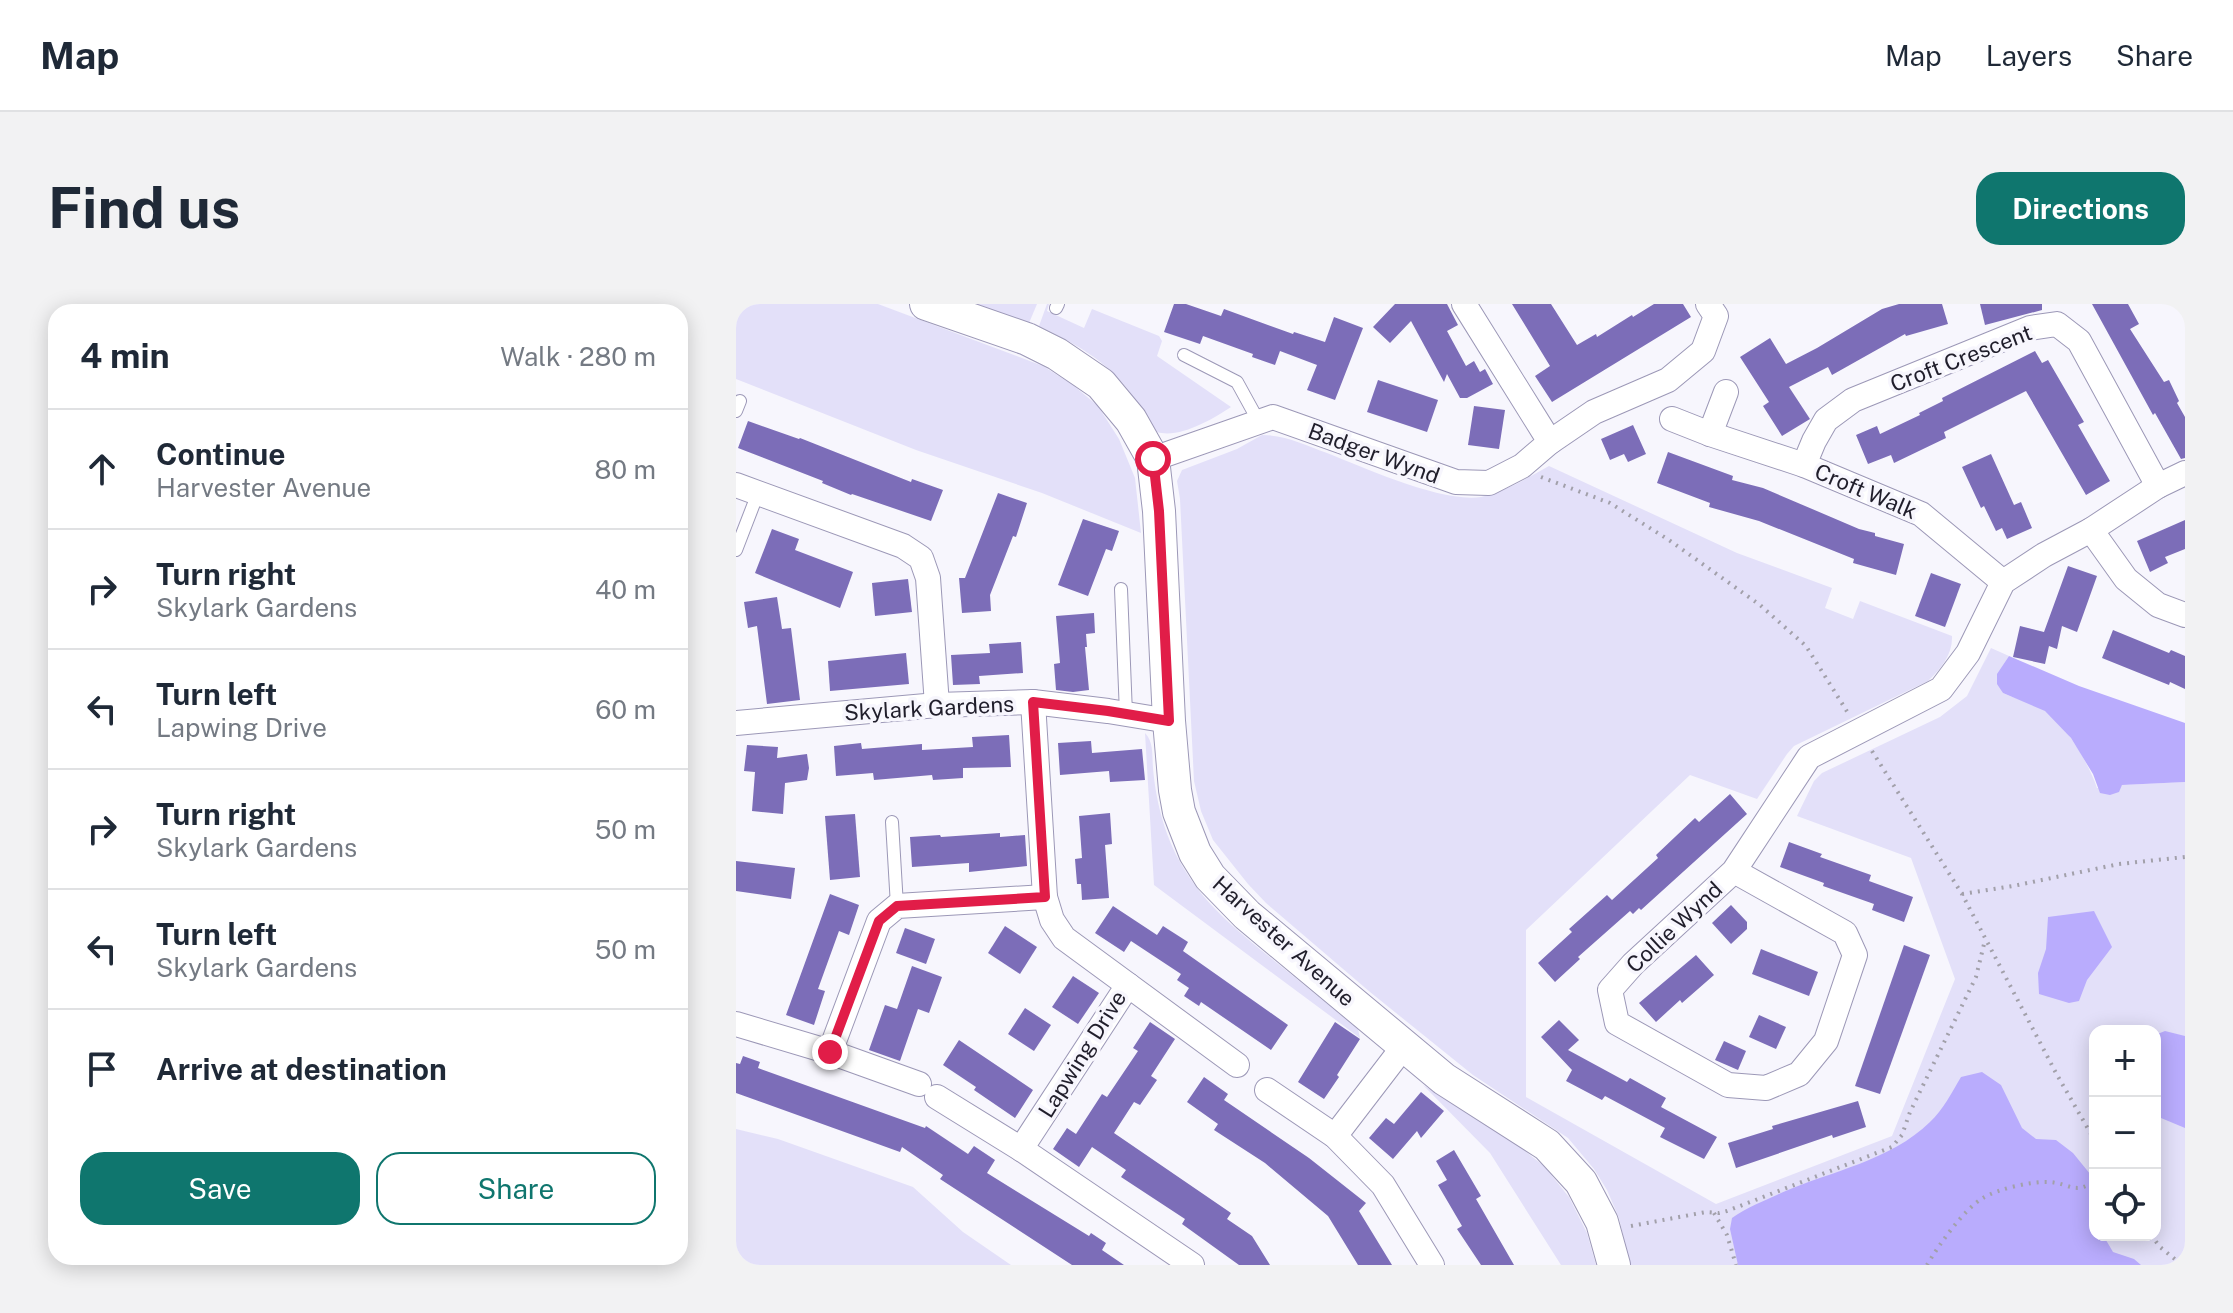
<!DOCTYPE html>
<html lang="en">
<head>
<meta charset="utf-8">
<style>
  body { margin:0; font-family:"Public Sans",sans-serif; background:#f2f2f3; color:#1f2937 }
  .controls { position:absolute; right:24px; bottom:24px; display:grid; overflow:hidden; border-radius:16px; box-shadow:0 4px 20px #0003 }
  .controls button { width:72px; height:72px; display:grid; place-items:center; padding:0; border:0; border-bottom:2px solid #e0e1e3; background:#fff; color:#1f2937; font:40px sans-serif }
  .stop { position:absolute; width:24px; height:24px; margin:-18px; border:6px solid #e11d48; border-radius:50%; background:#fff }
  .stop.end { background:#e11d48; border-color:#fff; box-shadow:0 2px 8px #0008 }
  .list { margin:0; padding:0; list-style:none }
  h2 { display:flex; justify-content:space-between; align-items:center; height:104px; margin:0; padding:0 32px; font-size:34px }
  h2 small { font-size:26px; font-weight:400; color:#747a83 }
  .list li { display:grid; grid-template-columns:52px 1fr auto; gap:24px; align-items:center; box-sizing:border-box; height:120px; padding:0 32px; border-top:2px solid #e0e1e3 }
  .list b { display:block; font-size:30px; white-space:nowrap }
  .list p { margin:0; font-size:26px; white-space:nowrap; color:#747a83 }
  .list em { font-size:26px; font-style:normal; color:#747a83 }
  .actions { display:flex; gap:16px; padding:24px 32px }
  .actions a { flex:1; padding:18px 0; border:2px solid #0f766e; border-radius:24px; text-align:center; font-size:28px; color:#0f766e }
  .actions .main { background:#0f766e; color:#fff }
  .icon { flex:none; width:44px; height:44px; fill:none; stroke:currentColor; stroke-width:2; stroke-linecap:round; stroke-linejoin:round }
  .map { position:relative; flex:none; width:1449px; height:961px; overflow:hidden; border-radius:24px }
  header { display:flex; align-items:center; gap:48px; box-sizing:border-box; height:112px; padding:0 40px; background:#fff; border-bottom:2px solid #e0e1e3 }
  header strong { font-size:38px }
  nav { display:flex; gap:44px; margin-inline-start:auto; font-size:28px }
  .intro { display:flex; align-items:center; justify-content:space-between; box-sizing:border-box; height:192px; padding:0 48px }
  h1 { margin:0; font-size:56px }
  .button { padding:20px 36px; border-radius:24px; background:#0f766e; color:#fff; font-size:28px; font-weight:700 }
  main { display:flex; gap:48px; padding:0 48px }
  aside { flex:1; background:#fff; border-radius:24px; box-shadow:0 4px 20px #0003 }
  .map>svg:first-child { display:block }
  .green { fill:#e3e0f9; fill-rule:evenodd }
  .forest { fill:#b9acfd }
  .building { fill:#7c6db8 }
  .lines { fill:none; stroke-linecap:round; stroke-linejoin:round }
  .service-casing { stroke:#9c98b7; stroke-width:14 }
  .minor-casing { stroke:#9c98b7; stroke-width:26 }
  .tertiary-casing { stroke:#9c98b7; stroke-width:34 }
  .path { stroke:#a2a0aa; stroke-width:4; stroke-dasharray:2 6; stroke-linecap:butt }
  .service { stroke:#fff; stroke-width:12 }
  .minor { stroke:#fff; stroke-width:24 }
  .tertiary { stroke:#fff; stroke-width:32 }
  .route { stroke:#e11d48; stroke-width:10 }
  .labels { text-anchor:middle; stroke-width:7; stroke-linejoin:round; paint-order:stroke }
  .street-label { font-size:22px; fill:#201e2b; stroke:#f7f6fd }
</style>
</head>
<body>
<header>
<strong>Map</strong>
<nav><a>Map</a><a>Layers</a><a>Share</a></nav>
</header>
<div class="intro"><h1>Find us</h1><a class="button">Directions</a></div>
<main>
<aside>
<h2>4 min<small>Walk · 280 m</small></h2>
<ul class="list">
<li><svg class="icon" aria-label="ahead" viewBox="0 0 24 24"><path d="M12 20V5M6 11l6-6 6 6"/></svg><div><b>Continue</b><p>Harvester Avenue</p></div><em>80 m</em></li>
<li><svg class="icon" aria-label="right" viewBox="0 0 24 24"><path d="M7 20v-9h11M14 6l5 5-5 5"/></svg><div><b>Turn right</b><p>Skylark Gardens</p></div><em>40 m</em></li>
<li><svg class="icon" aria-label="left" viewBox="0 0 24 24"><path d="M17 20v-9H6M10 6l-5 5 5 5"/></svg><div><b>Turn left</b><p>Lapwing Drive</p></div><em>60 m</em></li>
<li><svg class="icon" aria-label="right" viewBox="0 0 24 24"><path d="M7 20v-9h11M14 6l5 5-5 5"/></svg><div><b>Turn right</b><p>Skylark Gardens</p></div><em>50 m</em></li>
<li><svg class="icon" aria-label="left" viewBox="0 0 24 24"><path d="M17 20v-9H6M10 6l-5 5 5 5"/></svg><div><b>Turn left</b><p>Skylark Gardens</p></div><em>50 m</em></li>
<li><svg class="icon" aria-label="arrive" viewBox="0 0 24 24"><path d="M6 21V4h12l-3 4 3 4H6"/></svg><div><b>Arrive at destination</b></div></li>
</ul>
<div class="actions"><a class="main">Save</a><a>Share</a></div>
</aside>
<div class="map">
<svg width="1449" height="961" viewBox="0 0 1449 961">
  <rect width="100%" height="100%" fill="#f7f6fd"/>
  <g class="green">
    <polygon points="0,0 142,0 307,62 337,81 362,102 383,135 399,174 405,229 306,189 180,146 0,75"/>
    <polygon points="239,0 301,0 293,19"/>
    <path d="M311,0H313L311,7L348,24L356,5L423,32L426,37L421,52L495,103C477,115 443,135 421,128C410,116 403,100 393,87C370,56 336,38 303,22Z"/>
    <path d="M526,131C549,131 570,141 591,149C629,164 706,199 745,193C769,188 791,174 813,162L1001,249L1096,284L1089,304L1117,315L1124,297L1216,332C1217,350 1205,365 1192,377L1058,442L1051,450L1021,495L954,471L790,626V793L980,900L1156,832L1219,675L1175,554L1061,512L1078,477L1086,469L1204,413L1231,392L1255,344L1273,352L1261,371L1267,389C1280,395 1296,399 1308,406C1330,420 1353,460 1361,484H1384L1386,481L1449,478V961H894L883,914L871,886L858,865L832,834L737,771L634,688L530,599L512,580L477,536L465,507L458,477L444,195L441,177L446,166L501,145ZM1359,727H1419V931H1359Z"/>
    <path d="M409,429C418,438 416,452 417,464C420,500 430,537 450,568C473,606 512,635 546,663C571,683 596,704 622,725L624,734L418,581Z"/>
    <polygon points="687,781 779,839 808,862 833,893 851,929 860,961 825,961 754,849"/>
    <polygon points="0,825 42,835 177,883 227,928 275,961 0,961"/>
  </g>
  <g class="forest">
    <polygon points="1273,352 1343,382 1449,419 1449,478 1386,481 1383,488 1374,491 1364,489 1357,470 1335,434 1309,407 1267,389 1261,380 1261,370"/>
    <polygon points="1358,607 1376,643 1351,676 1343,697 1333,699 1303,690 1302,669 1310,645 1312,613"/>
    <polygon points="1429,727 1449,732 1449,824 1425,814 1419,809 1419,731"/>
    <path d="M1246,768L1265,781L1286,824L1300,835L1320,836L1337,849L1359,876V931H1367L1377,948L1398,955L1405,961H1002L994,925L996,914C1011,903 1029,897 1045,889C1095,867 1154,857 1194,818C1207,806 1216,788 1225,773Z"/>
  </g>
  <g class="building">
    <polygon points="438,0 450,0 485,12 488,5 557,30 558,28 589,38 598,13 627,24 599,96 571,86 581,61 544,47 539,61 516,53 517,50 467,32 464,40 428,28"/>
    <polygon points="659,0 711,0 722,21 711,27 730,62 738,57 744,68 749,65 757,80 731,94 724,94 711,70 708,78 675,17 654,39 637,23"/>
    <polygon points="776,0 815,0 841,41 860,30 861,33 896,11 897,13 918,0 947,0 955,13 816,98 799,72 814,62"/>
    <polygon points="1163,0 1206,0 1212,20 1170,32 1169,30 1096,71 1092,63 1053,83 1074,115 1046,132 1027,102 1033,98 1004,53 1034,34 1050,60 1081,44 1146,5"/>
    <polygon points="1244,0 1306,0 1306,6 1249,21"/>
    <polygon points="1356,0 1392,0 1403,20 1394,25 1428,78 1433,76 1443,97 1441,99 1449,113 1449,154 1445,155 1419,109 1417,111"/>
    <polygon points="1299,47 1306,59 1312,56 1348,118 1342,121 1374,177 1350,191 1290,87 1208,128 1210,134 1158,159 1155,151 1132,160 1120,131 1141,122 1144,130 1184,111 1183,109 1207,97 1206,94"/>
    <polygon points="642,76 702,96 691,128 631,108"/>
    <polygon points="738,102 769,106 763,145 732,141"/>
    <polygon points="12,117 63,135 64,134 175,178 176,175 207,186 195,217 116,190 115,191 86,179 87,177 2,144"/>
    <polygon points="897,121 910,150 892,158 888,150 874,156 865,135"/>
    <polygon points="932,148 997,172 996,176 1027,184 1123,225 1139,229 1139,232 1168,240 1160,271 1117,259 1118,255 1023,217 973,203 974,199 921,179"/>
    <polygon points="1255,150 1278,201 1285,198 1296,224 1271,235 1266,224 1260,227 1248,202 1245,204 1226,163"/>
    <polygon points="262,189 291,199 280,233 277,232 254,291 255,307 226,309 223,274 229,274"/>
    <polygon points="347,215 383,227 376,247 370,245 352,292 322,281"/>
    <polygon points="1449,216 1449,245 1429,253 1432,259 1414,268 1401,237"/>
    <polygon points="36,225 63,235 59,246 117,268 104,304 19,269"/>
    <polygon points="1332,262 1361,272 1341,328 1326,322 1321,345 1313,342 1309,360 1277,353 1284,322 1308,328"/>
    <polygon points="1195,269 1225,280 1209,323 1179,312"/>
    <polygon points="172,275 176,308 139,312 136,279"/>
    <polygon points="41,293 46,325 55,324 64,396 31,400 21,322 12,324 8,298"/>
    <polygon points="358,309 359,329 350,330 351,343 349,343 353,386 337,388 320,386 318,360 324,359 320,312"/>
    <polygon points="1377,326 1433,349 1435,346 1449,352 1449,385 1434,378 1433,381 1366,354"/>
    <polygon points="285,338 287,369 243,372 244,380 217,381 215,351 254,349 253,340"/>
    <polygon points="170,349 173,380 94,387 92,357"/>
    <polygon points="273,431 275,463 227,464 227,474 197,476 196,471 138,476 137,469 100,472 98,442 125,439 126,445 186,440 186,446 237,443 236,433"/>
    <polygon points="355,437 356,449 406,445 409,476 374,478 373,467 324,471 322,439"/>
    <polygon points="11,441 42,443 41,454 71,450 73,464 71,476 49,479 47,510 16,507 19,468 8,467"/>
    <polygon points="994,490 1011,510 905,606 903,604 897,610 894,607 842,653 844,655 819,678 802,659 836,628 833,625 871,591 876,596 922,554 920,551 959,514 963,518"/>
    <polygon points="374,509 376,540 369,541 373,594 346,596 345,580 341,580 339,555 346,554 343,512"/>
    <polygon points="119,510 124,573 94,576 89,512"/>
    <polygon points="264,529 264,533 289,531 291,562 233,568 233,559 176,563 174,533 204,531 205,533"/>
    <polygon points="1053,538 1086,550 1084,553 1135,571 1133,577 1177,593 1168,618 1136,606 1138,600 1087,582 1088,579 1044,563"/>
    <polygon points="0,557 59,564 55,595 0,587"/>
    <polygon points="94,590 123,601 113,631 103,627 82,685 89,687 78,721 50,711"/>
    <polygon points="995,601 1011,618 1011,625 995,640 976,619"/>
    <polygon points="377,602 421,631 427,622 452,638 447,647 552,721 535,746 465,698 463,702 448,692 453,684 441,676 445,670 395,637 388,648 359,629"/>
    <polygon points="269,622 301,643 284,670 252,649"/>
    <polygon points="169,624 199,635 190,660 160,649"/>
    <polygon points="1168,641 1194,651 1144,790 1119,782"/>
    <polygon points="1025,645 1082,668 1073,692 1016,670"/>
    <polygon points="960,651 978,671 946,699 944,696 920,718 903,699"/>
    <polygon points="176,662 206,673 193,709 182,705 164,757 133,746 149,701 161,705"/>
    <polygon points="337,672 363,689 342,720 316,703"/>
    <polygon points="289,704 315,721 298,747 272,730"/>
    <polygon points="1023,711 1050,723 1040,745 1013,733"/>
    <polygon points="823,716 843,736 832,746 891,778 894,774 930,794 925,803 981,833 968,855 924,833 929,824 869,792 866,796 830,777 836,766 805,733"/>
    <polygon points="414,718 439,735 415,772 421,776 404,801 398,798 378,829 495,909 491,915 516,932 534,961 503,961 446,920 449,915 385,873 390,866 356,843 343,863 317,845 331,824 340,830 366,790 371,793 402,747 397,744"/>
    <polygon points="599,718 624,735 601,771 603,773 588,795 562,778"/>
    <polygon points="223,736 297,786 279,814 238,786 240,783 207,761"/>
    <polygon points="988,737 1010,747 1002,766 979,756"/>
    <polygon points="7,752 24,758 22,764 189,824 190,822 232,850 238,842 259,856 251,869 353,932 355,929 370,939 366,946 388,961 336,961 204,875 207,871 166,843 164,848 0,789 0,759 4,760"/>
    <polygon points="468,773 492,790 488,796 573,854 630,899 623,907 656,961 622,961 592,912 529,859 478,826 482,820 451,798"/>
    <polygon points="685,788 708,807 685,834 681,827 657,855 633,834 650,814 658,820"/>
    <polygon points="1122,797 1130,823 1097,834 1096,831 1000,864 992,839 1037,825 1036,822"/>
    <polygon points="718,846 745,892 740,895 778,961 745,961 721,925 726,922 702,881 711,876 700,857"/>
  </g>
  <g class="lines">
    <defs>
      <g id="service">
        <polyline points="320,4 322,0"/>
        <polyline points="448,51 501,78 523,118"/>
        <polyline points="0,107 4,97"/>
        <polyline points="0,246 22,189"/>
        <polyline points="385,285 390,410"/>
        <polyline points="156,518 161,602"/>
      </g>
      <g id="minor">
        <polyline points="728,0 814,138"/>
        <polyline points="936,115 974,130 1068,161 1185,210 1267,278"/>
        <polyline points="974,130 990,88"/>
        <polyline points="417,155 537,113 720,178 753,179 786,162 814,138 858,108 932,76 967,47 980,12 972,0"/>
        <polyline points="1068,161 1078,137 1090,116 1117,96 1294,24 1321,20 1343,37 1422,182"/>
        <polyline points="0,181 167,242 185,254 192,274 201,401"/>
        <polyline points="1355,226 1390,275 1422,301 1449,311"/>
        <polyline points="297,398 309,593 316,616 328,634 392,681 285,845 456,961"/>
        <polyline points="0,419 201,401 297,398 372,407 433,417"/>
        <polyline points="998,567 1109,629 1119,651 1090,737 1063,770 1030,784 992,781 881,719 874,686 897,660 998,567 1073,453 1205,385 1232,349 1267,278 1308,251 1355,226 1422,182 1449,169"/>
        <polyline points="392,681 501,761"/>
        <polyline points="0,720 94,748 183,780"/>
        <polyline points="94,748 143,617 161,602 309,593"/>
        <polyline points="531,786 599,832 647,881 696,961"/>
        <polyline points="201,793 285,845"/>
        <polyline points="599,832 668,742"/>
      </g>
      <polyline id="tertiary" points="190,0 291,35 321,50 365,80 395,116 417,155 423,207 433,417 439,486 443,508 459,549 474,573 511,611 708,775 811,841 845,878 866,918 878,961"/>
    </defs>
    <use href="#service" class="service-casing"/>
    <use href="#minor" class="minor-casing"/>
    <use href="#tertiary" class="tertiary-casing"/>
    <g class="path">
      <polyline points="805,173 874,199 933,236 1024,301 1070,342 1112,409"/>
      <polyline points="1136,447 1226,590 1320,769 1359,837"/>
      <polyline points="1226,590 1277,582 1383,560 1449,553"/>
      <polyline points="978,909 991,931 1000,961"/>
      <polyline points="895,922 970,908 983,909 991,907 1156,843 1166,831 1174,808 1240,673 1249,636"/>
      <polyline points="1415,931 1424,943 1446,961"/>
      <path d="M1191,961C1202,942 1228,905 1247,894C1261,885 1296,877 1313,878C1333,879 1340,892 1359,876"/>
    </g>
    <use href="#service" class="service"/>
    <use href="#minor" class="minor"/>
    <use href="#tertiary" class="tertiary"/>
  </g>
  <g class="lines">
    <polyline class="route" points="94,748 143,617 161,602 309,593 297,398 372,407 433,417 423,207 417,155"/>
  </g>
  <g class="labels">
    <g class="street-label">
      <text transform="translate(1225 54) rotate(-21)" y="8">Croft Crescent</text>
      <text transform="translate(638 149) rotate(20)" y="8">Badger Wynd</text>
      <text transform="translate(1130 187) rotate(23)" y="8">Croft Walk</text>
      <text transform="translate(193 404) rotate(-3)" y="8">Skylark Gardens</text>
      <text transform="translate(938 623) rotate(-43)" y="8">Collie Wynd</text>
      <text transform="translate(548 637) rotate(42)" y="8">Harvester Avenue</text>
      <text transform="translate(346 750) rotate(-58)" y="8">Lapwing Drive</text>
    </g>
  </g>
</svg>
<div class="controls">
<button>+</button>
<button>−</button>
<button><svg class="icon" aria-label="locate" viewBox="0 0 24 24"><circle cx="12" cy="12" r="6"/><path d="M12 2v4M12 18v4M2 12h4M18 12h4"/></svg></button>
</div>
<div class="stop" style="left:417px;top:155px"></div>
<div class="stop end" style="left:94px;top:748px"></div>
</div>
</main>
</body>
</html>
